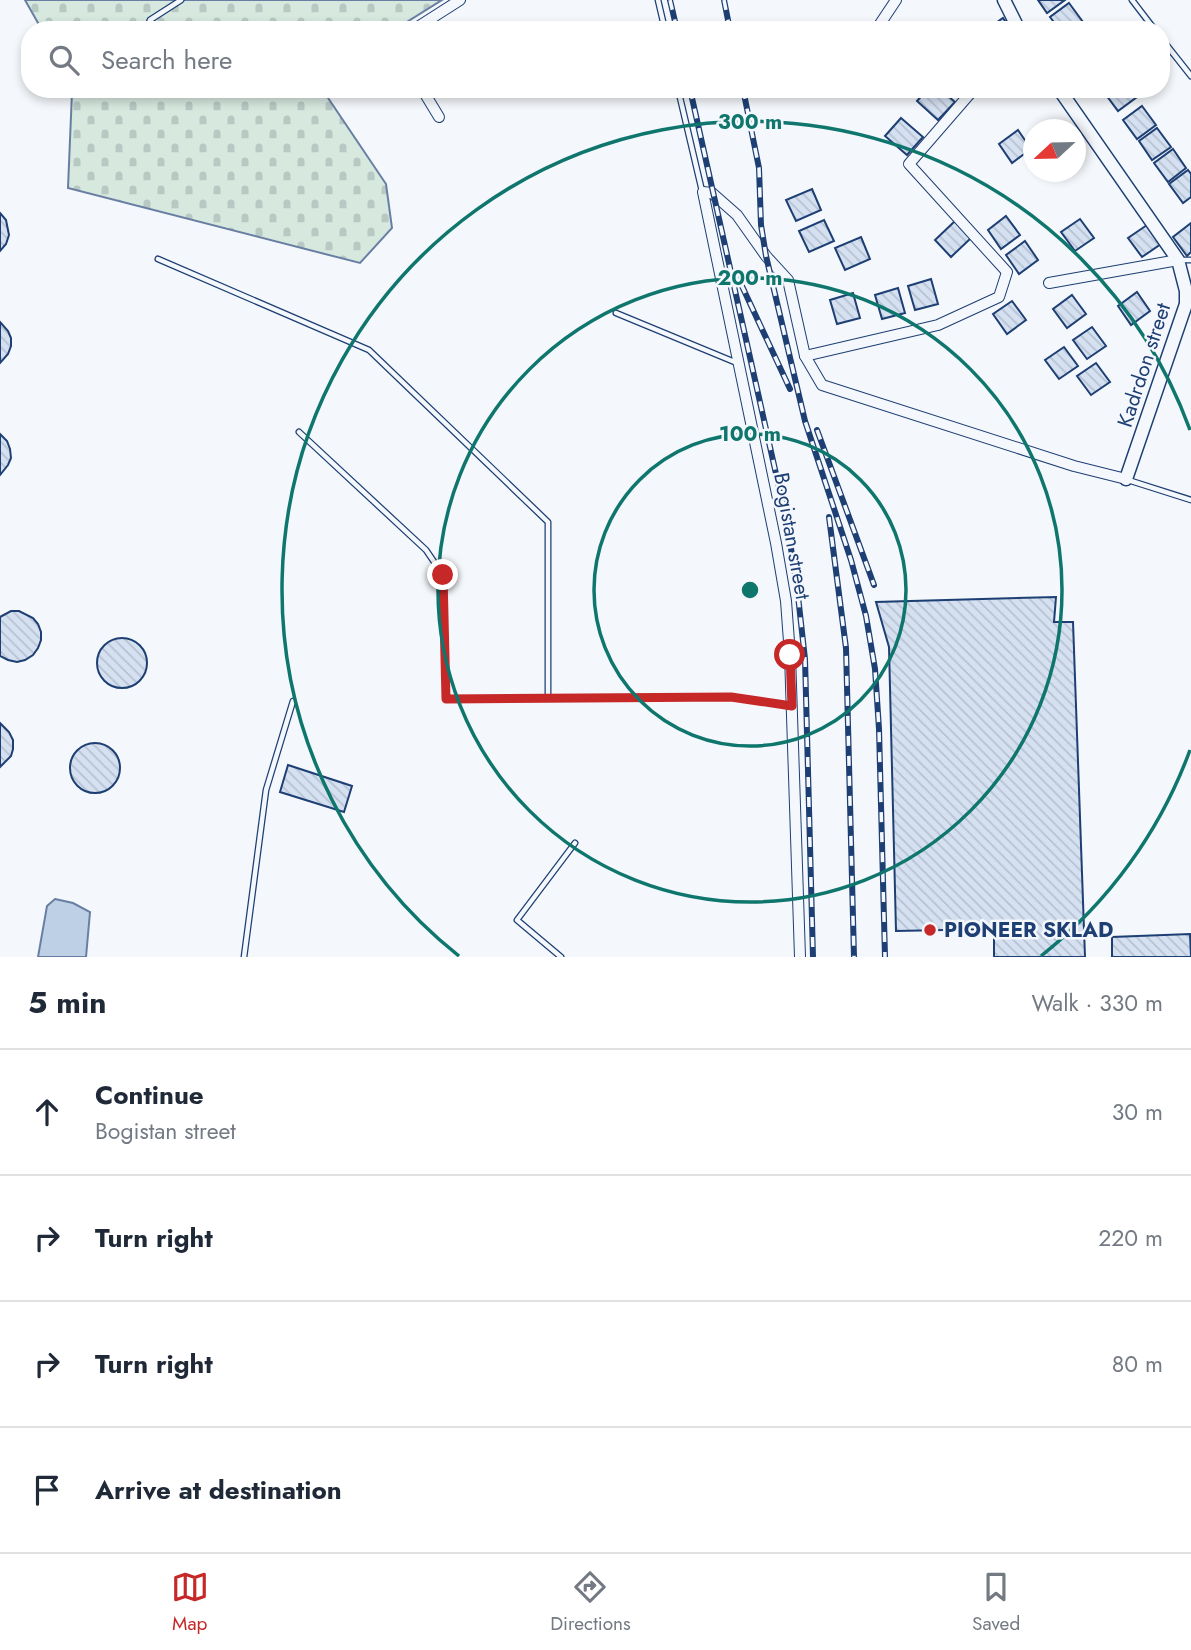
<!DOCTYPE html>
<html lang="en">
<head>
<meta charset="utf-8">
<style>
  body { margin:0; font-family:Jost,sans-serif; background:#f2f2f3; color:#1f2937 }
  .compass { position:absolute; left:1023px; top:119px; width:63px; height:63px; border-radius:50%; background:#fff; box-shadow:0 4px 10px #0003; rotate:248deg }
  .stop { position:absolute; width:21px; height:21px; margin:-16px; border:5px solid #c62828; border-radius:50%; background:#fff }
  .stop.end { background:#c62828; border-color:#fff; box-shadow:0 2px 7px #0008 }
  .list { margin:0; padding:0; list-style:none }
  h2 { display:flex; justify-content:space-between; align-items:center; height:91px; margin:0; padding:0 28px; font-size:30px }
  h2 small { font-size:23px; font-weight:400; color:#747a83 }
  .list li { display:grid; grid-template-columns:46px 1fr auto; gap:21px; align-items:center; box-sizing:border-box; height:126px; padding:0 28px; border-top:2px solid #e0e1e3 }
  .list b { display:block; font-size:26px; white-space:nowrap }
  .list p { margin:0; font-size:23px; white-space:nowrap; color:#747a83 }
  .list em { font-size:23px; font-style:normal; color:#747a83 }
  .icon { flex:none; width:38px; height:38px; fill:none; stroke:currentColor; stroke-width:2; stroke-linecap:round; stroke-linejoin:round }
  .map { position:relative; flex:none; width:1191px; height:957px; overflow:hidden }
  .search { position:absolute; background:#fff; box-shadow:0 4px 10px #0003; left:21px; right:21px; top:21px; height:77px; display:flex; align-items:center; gap:18px; box-sizing:border-box; padding:0 24px; border-radius:28px; color:#747a83; font-size:26px }
  .sheet { height:595px; background:#fff }
  nav { display:flex; justify-content:space-around; align-items:center; box-sizing:border-box; height:98px; border-top:2px solid #e0e1e3; background:#fff; font-size:19px; color:#747a83 }
  nav a { display:grid; justify-items:center; gap:4px }
  nav .on { color:#c62828 }
  .map>svg:first-child { display:block }
  .cemetery { fill:url(#cemetery-stones); stroke:#687fa3; stroke-width:2 }
  .water { fill:#bed0e5; stroke:#687fa3; stroke-width:2 }
  .building { fill:url(#building-back-hatch); stroke:#1d3f73; stroke-width:2 }
  .lines { fill:none; stroke-linecap:round; stroke-linejoin:round }
  .service-casing { stroke:#1d3f73; stroke-width:7 }
  .minor-casing { stroke:#1d3f73; stroke-width:12 }
  .tertiary-casing { stroke:#1d3f73; stroke-width:15 }
  .service { stroke:#f4f7fb; stroke-width:4.5 }
  .minor { stroke:#f4f7fb; stroke-width:10 }
  .tertiary { stroke:#f4f7fb; stroke-width:12 }
  .rail-casing { stroke:#1d3f73; stroke-width:6 }
  .rail { stroke:#f4f7fb; stroke-width:3.5; stroke-dasharray:10; stroke-linecap:butt }
  .route { stroke:#c62828; stroke-width:9 }
  .ring { fill:none; stroke:#0f766e; stroke-width:3.5 }
  .poi-dot { fill:#c62828; stroke:#f4f7fb; stroke-width:2.5 }
  .labels { text-anchor:middle; stroke-width:5; stroke-linejoin:round; paint-order:stroke }
  .street-label { font-size:21px; fill:#1d3f73; stroke:#f4f7fb }
  .poi-label { font-size:21px; font-weight:bold; fill:#1d3f73; stroke:#f4f7fb; text-anchor:start }
  .centre { fill:#0f766e; stroke:#f4f7fb; stroke-width:3.5 }
  .ring-label { font-size:21px; text-anchor:middle; font-weight:bold; fill:#0f766e; stroke:#f4f7fb; stroke-width:5; stroke-linejoin:round; paint-order:stroke }
</style>
</head>
<body>
<div class="map">
<svg width="1191" height="957" viewBox="0 0 1191 957">
  <defs>
    <pattern id="cemetery-stones" width="16" height="16" patternUnits="userSpaceOnUse" patternTransform="scale(1.75)"><rect width="16" height="16" fill="#d7e8df"/><path d="M2 7V4a2 2 0 0 1 4 0v3zM10 15v-3a2 2 0 0 1 4 0v3z" fill="#b8c8c3"/></pattern>
    <pattern id="building-back-hatch" width="6" height="6" patternUnits="userSpaceOnUse" patternTransform="scale(1.75)"><rect width="6" height="6" fill="#d5e0f0"/><path d="M-1 5l2 2M0 0l6 6M5-1l2 2" fill="none" stroke="#b6c1d1"/></pattern>
  </defs>
  <rect width="100%" height="100%" fill="#f4f7fb"/>
  <g class="cemetery">
    <polygon points="25,0 442,0 394,30 42,30"/>
    <polygon points="70,89 322,89 386,184 392,228 360,263 68,188 72,92"/>
  </g>
  <polygon class="water" points="55,899 73,903 90,912 86,957 38,957 47,906"/>
  <g class="building">
    <polygon points="1038,0 1065,0 1047,13"/>
    <polygon points="1069,3 1083,22 1072,30 1060,30 1050,17"/>
    <polygon points="1003,18 1011,30 986,30"/>
    <polygon points="928,89 940,89 955,102 938,120 917,101"/>
    <polygon points="1107,89 1131,89 1137,97 1118,111 1104,92"/>
    <polygon points="1142,106 1156,125 1137,139 1123,120"/>
    <polygon points="901,118 923,137 907,155 885,136"/>
    <polygon points="1157,128 1171,147 1152,160 1139,141"/>
    <polygon points="1018,130 1031,149 1012,163 999,144"/>
    <polygon points="1173,149 1186,168 1168,182 1154,163"/>
    <polygon points="1188,170 1191,174 1191,197 1183,203 1169,184"/>
    <polygon points="812,189 821,210 796,221 786,200"/>
    <polygon points="0,213 6,220 9,235 6,244 0,251"/>
    <polygon points="1006,216 1020,235 1001,249 988,230"/>
    <polygon points="1080,219 1094,238 1075,251 1061,232"/>
    <polygon points="824,220 834,241 809,252 799,231"/>
    <polygon points="955,221 971,238 951,257 935,240"/>
    <polygon points="1191,223 1191,252 1187,256 1173,237"/>
    <polygon points="1147,225 1161,244 1142,257 1128,238"/>
    <polygon points="861,237 870,259 845,270 835,248"/>
    <polygon points="1025,241 1038,260 1019,274 1006,255"/>
    <polygon points="931,279 938,304 915,310 908,286"/>
    <polygon points="898,288 905,313 882,319 875,295"/>
    <polygon points="1137,292 1150,311 1131,325 1118,306"/>
    <polygon points="853,293 860,318 837,324 830,300"/>
    <polygon points="1072,295 1086,314 1067,328 1053,309"/>
    <polygon points="1012,301 1026,320 1007,334 993,314"/>
    <polygon points="0,322 8,331 11,338 11,346 8,354 0,363"/>
    <polygon points="1092,327 1106,346 1087,359 1073,340"/>
    <polygon points="1064,347 1078,366 1059,379 1045,360"/>
    <polygon points="1096,363 1110,382 1091,395 1077,376"/>
    <polygon points="0,434 7,441 10,449 11,458 8,465 0,475"/>
    <polygon points="1056,597 1054,622 1073,622 1085,957 994,957 994,929 896,931 889,647 876,602"/>
    <polygon points="11,611 19,611 33,618 38,624 41,632 41,640 38,648 33,655 25,660 17,662 8,660 0,656 0,617"/>
    <circle cx="122" cy="663" r="25"/>
    <polygon points="0,723 9,732 13,740 13,749 11,756 0,767"/>
    <circle cx="95" cy="768" r="25"/>
    <polygon points="288,765 352,786 344,812 280,792"/>
    <polygon points="1190,934 1191,957 1112,957 1112,937"/>
  </g>
  <g class="lines">
    <defs>
      <g id="service">
        <polyline points="658,0 665,30"/>
        <polyline points="1132,0 1155,30"/>
        <polyline points="146,30 150,20 181,0"/>
        <polyline points="1161,38 1191,76"/>
        <polyline points="678,89 702,191"/>
        <polyline points="158,259 369,350 548,522 548,698"/>
        <polyline points="1179,260 1191,260"/>
        <polyline points="616,313 737,363"/>
        <polyline points="299,432 426,550 443,575 446,699 731,697 792,706"/>
        <polyline points="1128,480 1191,500"/>
        <polyline points="244,957 266,790 293,701"/>
        <polyline points="561,957 517,920 575,843"/>
      </g>
      <g id="minor">
        <polyline points="413,30 460,0"/>
        <polyline points="876,30 896,0"/>
        <polyline points="422,89 439,117"/>
        <polyline points="1049,283 1178,260"/>
        <polyline points="805,356 938,325 999,297 1007,272 909,164 974,89"/>
        <polyline points="800,957 790,655 786,601 776,543 703,192 712,193 737,215 766,256 788,280 805,356 822,385 1074,466 1126,479"/>
      </g>
      <g id="tertiary">
        <polyline points="1004,0 1019,30"/>
        <polyline points="1059,89 1178,260 1186,291 1186,304 1126,479"/>
      </g>
    </defs>
    <use href="#service" class="service-casing"/>
    <use href="#minor" class="minor-casing"/>
    <use href="#tertiary" class="tertiary-casing"/>
    <use href="#service" class="service"/>
    <use href="#minor" class="minor"/>
    <use href="#tertiary" class="tertiary"/>
    <defs>
      <g id="rail">
        <polyline points="670,0 677,30"/>
        <polyline points="724,0 730,30"/>
        <polyline points="690,89 787,523 797,587 805,659 813,957"/>
        <polyline points="743,89 759,168 761,225 766,256 805,421 851,560 866,616 875,669 879,729 885,957"/>
        <polyline points="741,284 790,389"/>
        <polyline points="817,430 874,585"/>
        <polyline points="829,517 846,648 854,957"/>
      </g>
    </defs>
    <use href="#rail" class="rail-casing"/>
    <use href="#rail" class="rail"/>
  </g>
  <g class="lines">
    <polyline class="route" points="443,575 446,699 731,697 792,706 790,655"/>
  </g>
  <g class="ring">
    <circle cx="750" cy="590" r="156"/>
    <circle cx="750" cy="590" r="312"/>
    <path d="M1190 750A468 468 0 0 1 1041 956M459 956A468 468 0 1 1 1190 430"/>
  </g>
  <circle class="poi-dot" cx="930" cy="930" r="7"/>
  <g class="labels">
    <g class="street-label">
      <text transform="translate(1144 365) rotate(-72)" y="7">Kadrdon street</text>
      <text transform="translate(792 536) rotate(80)" y="7">Bogistan street</text>
    </g>
    <g class="poi-label">
      <text x="944" y="937">PIONEER SKLAD</text>
    </g>
  </g>
  <circle cx="750" cy="590" r="10" class="centre"/>
  <g class="ring-label">
    <text x="750" y="129">300 m</text>
    <text x="750" y="285">200 m</text>
    <text x="750" y="441">100 m</text>
  </g>
</svg>
<svg class="compass" viewBox="-18 -18 36 36"><path d="M0-13l5 13h-10z" fill="#e53935"/><path d="M0 13l5-13h-10z" fill="#747a83"/></svg>
<div class="stop" style="left:790px;top:655px"></div>
<div class="stop end" style="left:443px;top:575px"></div>
<div class="search"><svg class="icon" aria-label="search" viewBox="0 0 24 24"><circle cx="10" cy="10" r="6"/><path d="M15 15l6 6"/></svg>Search here</div>
</div>
<section class="sheet">
<h2>5 min<small>Walk · 330 m</small></h2>
<ul class="list">
<li><svg class="icon" aria-label="ahead" viewBox="0 0 24 24"><path d="M12 20V5M6 11l6-6 6 6"/></svg><div><b>Continue</b><p>Bogistan street</p></div><em>30 m</em></li>
<li><svg class="icon" aria-label="right" viewBox="0 0 24 24"><path d="M7 20v-9h11M14 6l5 5-5 5"/></svg><div><b>Turn right</b></div><em>220 m</em></li>
<li><svg class="icon" aria-label="right" viewBox="0 0 24 24"><path d="M7 20v-9h11M14 6l5 5-5 5"/></svg><div><b>Turn right</b></div><em>80 m</em></li>
<li><svg class="icon" aria-label="arrive" viewBox="0 0 24 24"><path d="M6 21V4h12l-3 4 3 4H6"/></svg><div><b>Arrive at destination</b></div></li>
</ul>
</section>
<nav>
<a class="on"><svg class="icon" aria-label="map" viewBox="0 0 24 24"><path d="M3 6l6-2 6 2 6-2v14l-6 2-6-2-6 2zM9 4v14M15 6v14"/></svg>Map</a>
<a><svg class="icon" aria-label="directions" viewBox="0 0 24 24"><path d="M12 3l9 9-9 9-9-9zM9 14v-3h6M13 9l2 2-2 2"/></svg>Directions</a>
<a><svg class="icon" aria-label="saved" viewBox="0 0 24 24"><path d="M7 4h10v16l-5-4-5 4z"/></svg>Saved</a>
</nav>
</body>
</html>
